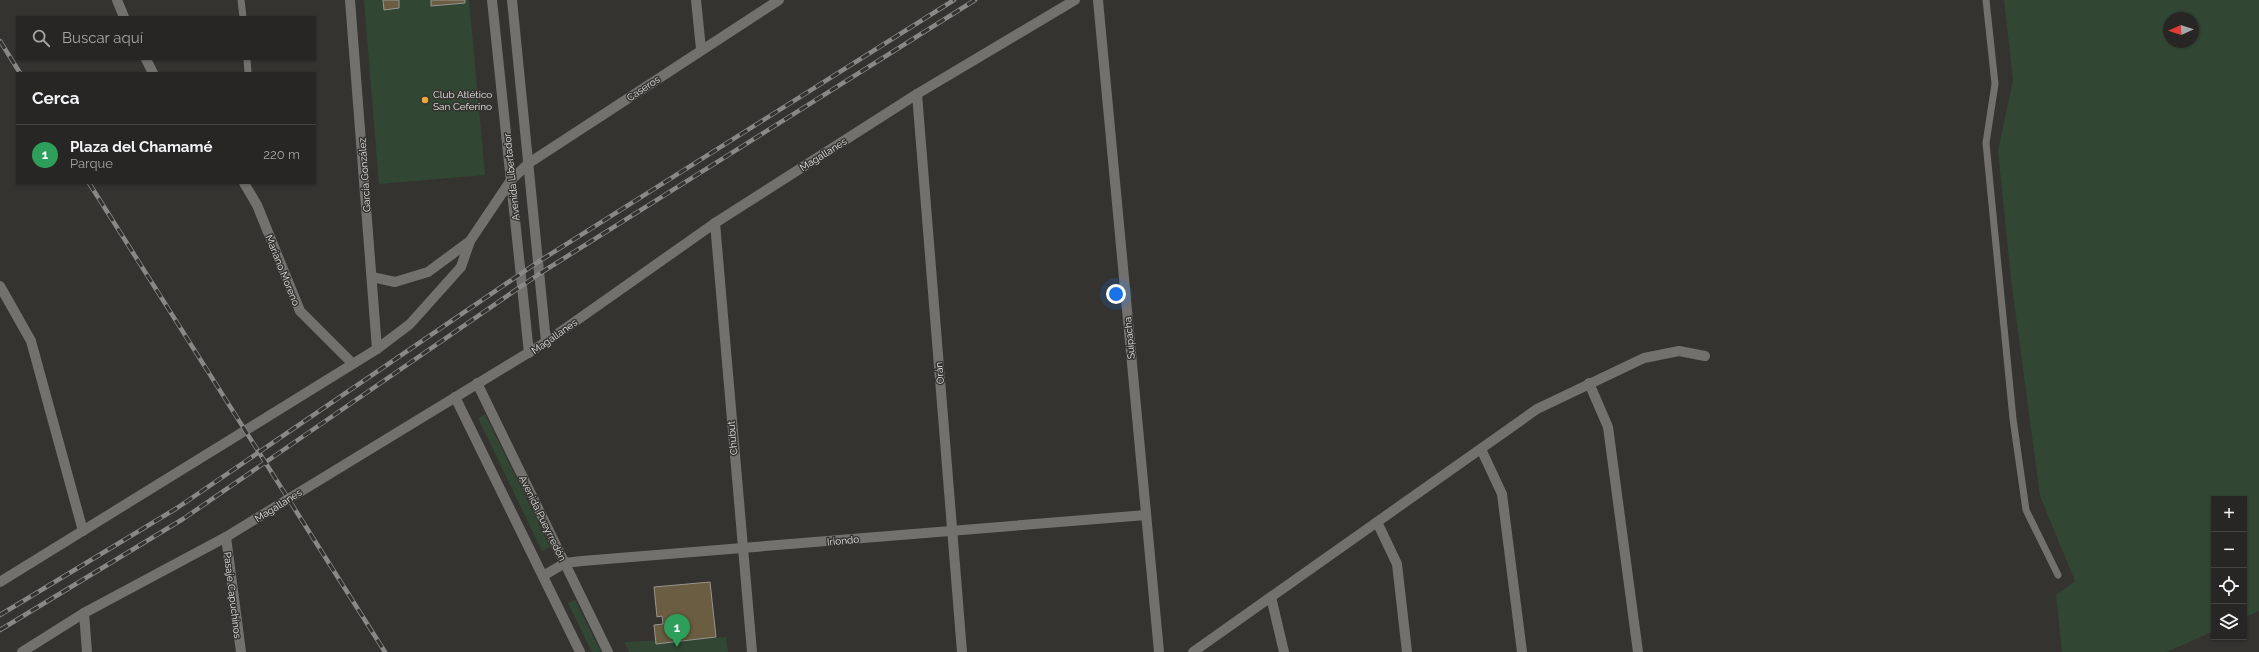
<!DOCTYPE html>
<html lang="es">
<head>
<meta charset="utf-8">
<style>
  body { margin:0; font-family:Raleway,sans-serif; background:#333231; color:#f1f3f6 }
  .controls { position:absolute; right:12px; bottom:12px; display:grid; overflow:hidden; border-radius:0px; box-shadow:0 1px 3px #0004 }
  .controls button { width:36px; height:36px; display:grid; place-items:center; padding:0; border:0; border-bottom:1px solid #434341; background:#272624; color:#f1f3f6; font:20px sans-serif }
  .compass { position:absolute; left:2163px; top:12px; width:36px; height:36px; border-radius:50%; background:#272624; box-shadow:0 1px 3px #0004; rotate:267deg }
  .you { position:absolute; left:1116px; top:294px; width:14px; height:14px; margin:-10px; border:3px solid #fff; border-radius:50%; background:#1a73e8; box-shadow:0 0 0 6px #1a73e833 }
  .badge { display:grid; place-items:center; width:26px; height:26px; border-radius:50%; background:#efa73d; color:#fff; font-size:13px; font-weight:700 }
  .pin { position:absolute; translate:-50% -33px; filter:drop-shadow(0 1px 2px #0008) }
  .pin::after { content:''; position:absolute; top:21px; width:14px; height:12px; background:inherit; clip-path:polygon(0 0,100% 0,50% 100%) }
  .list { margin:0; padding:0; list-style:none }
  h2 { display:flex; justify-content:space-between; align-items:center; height:52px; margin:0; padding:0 16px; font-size:17px }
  h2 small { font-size:13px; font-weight:400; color:#a4a5a6 }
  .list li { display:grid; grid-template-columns:26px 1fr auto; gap:12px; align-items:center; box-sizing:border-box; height:60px; padding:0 16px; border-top:1px solid #434341 }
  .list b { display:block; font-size:15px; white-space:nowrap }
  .list p { margin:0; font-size:13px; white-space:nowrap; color:#a4a5a6 }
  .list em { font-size:13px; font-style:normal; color:#a4a5a6 }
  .icon { flex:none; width:22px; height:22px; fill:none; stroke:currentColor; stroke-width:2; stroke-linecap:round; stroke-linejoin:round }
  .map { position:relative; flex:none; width:2259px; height:652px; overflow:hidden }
  .search { position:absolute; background:#272624; box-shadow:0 1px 3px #0004; left:16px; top:16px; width:300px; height:44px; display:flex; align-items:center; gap:10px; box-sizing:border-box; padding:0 14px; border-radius:0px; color:#a4a5a6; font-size:15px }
  .panel { position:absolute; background:#272624; box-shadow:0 1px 3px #0004; left:16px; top:72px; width:300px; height:112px; border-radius:0px }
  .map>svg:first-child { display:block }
  .green { fill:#324634; fill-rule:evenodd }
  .building { fill:#6b5d41; stroke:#979592 }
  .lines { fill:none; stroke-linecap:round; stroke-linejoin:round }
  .service { stroke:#73716e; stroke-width:7 }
  .minor { stroke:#73716e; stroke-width:10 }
  .tertiary { stroke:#73716e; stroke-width:10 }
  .secondary { stroke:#73716e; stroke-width:10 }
  .rail-casing { stroke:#898886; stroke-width:4.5 }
  .rail { stroke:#343330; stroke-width:3; stroke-dasharray:9; stroke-linecap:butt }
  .poi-dot { fill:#efa73d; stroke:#343330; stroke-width:1.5 }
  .labels { text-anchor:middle; stroke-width:3; stroke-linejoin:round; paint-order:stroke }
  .street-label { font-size:10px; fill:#e3e2e0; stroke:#343330 }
  .poi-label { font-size:10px; fill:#e3e2e0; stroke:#343330; text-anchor:start }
</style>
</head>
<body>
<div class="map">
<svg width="2259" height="652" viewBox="0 0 2259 652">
  <rect width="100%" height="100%" fill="#343330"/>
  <g class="green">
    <polygon points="364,0 469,0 485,175 379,184"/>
    <path d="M2004,0H2259V611L2244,618V499H2214V631L2167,652H2062L2056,595L2075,581L2040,496L2011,279L1998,151L2013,80ZM2169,18H2193V42H2169Z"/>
    <polygon points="485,414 550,547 542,551 478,418"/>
    <polygon points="575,600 601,652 592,652 568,603"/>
    <polygon points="726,637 728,652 629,652 624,642"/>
  </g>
  <g class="building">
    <polygon points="383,0 399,0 399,8 384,10"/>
    <polygon points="431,0 465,0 465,3 431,6"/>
    <polygon points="710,582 716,637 656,644 654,625 663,624 662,616 657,617 654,587"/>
  </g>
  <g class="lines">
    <g class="service">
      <polyline points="241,0 243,17"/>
      <polyline points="1986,0 1995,84 1986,143 2013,419 2026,510 2058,575"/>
      <polyline points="247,59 248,73"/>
    </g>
    <g class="minor">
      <polyline points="117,0 124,17"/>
      <polyline points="350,0 377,349"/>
      <polyline points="696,0 701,49"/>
      <polyline points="1098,0 1159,652"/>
      <polyline points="146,59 153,73"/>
      <polyline points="917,94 962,652"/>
      <polyline points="244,183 257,205 300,311 353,364"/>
      <polyline points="715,223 752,652"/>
      <polyline points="372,277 395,282 428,272 470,241 511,180 529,163 779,0"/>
      <polyline points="0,286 31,341 83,531"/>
      <polyline points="546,342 715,223 917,94 1075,0"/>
      <polyline points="1589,383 1608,427 1638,652"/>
      <polyline points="1481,449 1502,494 1522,652"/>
      <polyline points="1377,522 1397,564 1407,652"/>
      <polyline points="226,537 241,652"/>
      <polyline points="543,576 565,563 582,561 1146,515"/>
      <polyline points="0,582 377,349 410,324 461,267 470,241"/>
      <polyline points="1271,597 1284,652"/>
      <polyline points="1193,652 1537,409 1644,358 1679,351 1705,356"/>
    </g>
    <g class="tertiary">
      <polyline points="477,383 608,652"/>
      <polyline points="455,397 580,652"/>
      <polyline points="84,613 87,652"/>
    </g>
    <g class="secondary">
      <polyline points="492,0 529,353"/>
      <polyline points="22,652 84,613 226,537 546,342 512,0"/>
    </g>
    <defs>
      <g id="rail">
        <polyline points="0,41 20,73"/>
        <polyline points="89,183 385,652"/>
        <polyline points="0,615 177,508 538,262 954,0"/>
        <polyline points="0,630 183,519 539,274 975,0"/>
      </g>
    </defs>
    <use href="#rail" class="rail-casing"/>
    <use href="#rail" class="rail"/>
  </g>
  <circle class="poi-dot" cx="425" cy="100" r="4"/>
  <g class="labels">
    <g class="street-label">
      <text transform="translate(643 88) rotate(-34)" y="4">Caseros</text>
      <text transform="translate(823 154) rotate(-32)" y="4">Magallanes</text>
      <text transform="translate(364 175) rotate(-94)" y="4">García González</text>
      <text transform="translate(511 177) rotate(-96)" y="4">Avenida Libertador</text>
      <text transform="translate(283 270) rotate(68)" y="4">Mariano Moreno</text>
      <text transform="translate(554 336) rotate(-35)" y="4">Magallanes</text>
      <text transform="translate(1129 338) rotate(-95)" y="4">Suipacha</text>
      <text transform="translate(939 373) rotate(-95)" y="4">Orán</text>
      <text transform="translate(732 438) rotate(-95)" y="4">Chubut</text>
      <text transform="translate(278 505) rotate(-32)" y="4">Magallanes</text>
      <text transform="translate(543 518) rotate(64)" y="4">Avenida Pueyrredón</text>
      <text transform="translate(843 540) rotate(-5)" y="4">Iriondo</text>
      <text transform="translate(233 595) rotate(83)" y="4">Pasaje Capuchinos</text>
    </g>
    <g class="poi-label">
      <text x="433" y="98">Club Atlético<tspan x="433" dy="12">San Ceferino</tspan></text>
    </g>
  </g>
</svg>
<div class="controls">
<button>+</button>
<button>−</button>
<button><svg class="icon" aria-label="locate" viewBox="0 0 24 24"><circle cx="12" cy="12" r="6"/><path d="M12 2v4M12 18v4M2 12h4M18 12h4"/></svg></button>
<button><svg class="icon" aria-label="layers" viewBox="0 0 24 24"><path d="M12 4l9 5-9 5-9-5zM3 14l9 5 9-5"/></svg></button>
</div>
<svg class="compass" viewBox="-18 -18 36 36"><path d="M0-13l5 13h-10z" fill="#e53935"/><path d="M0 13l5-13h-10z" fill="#a4a5a6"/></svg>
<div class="you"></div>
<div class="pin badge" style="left:677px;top:647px;background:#2e9e5b">1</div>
<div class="search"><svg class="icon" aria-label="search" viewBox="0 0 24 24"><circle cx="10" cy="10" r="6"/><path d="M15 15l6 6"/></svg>Buscar aquí</div>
<section class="panel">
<h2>Cerca<small></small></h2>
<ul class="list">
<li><span class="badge" style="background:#2e9e5b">1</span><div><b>Plaza del Chamamé</b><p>Parque</p></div><em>220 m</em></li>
</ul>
</section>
</div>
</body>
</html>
